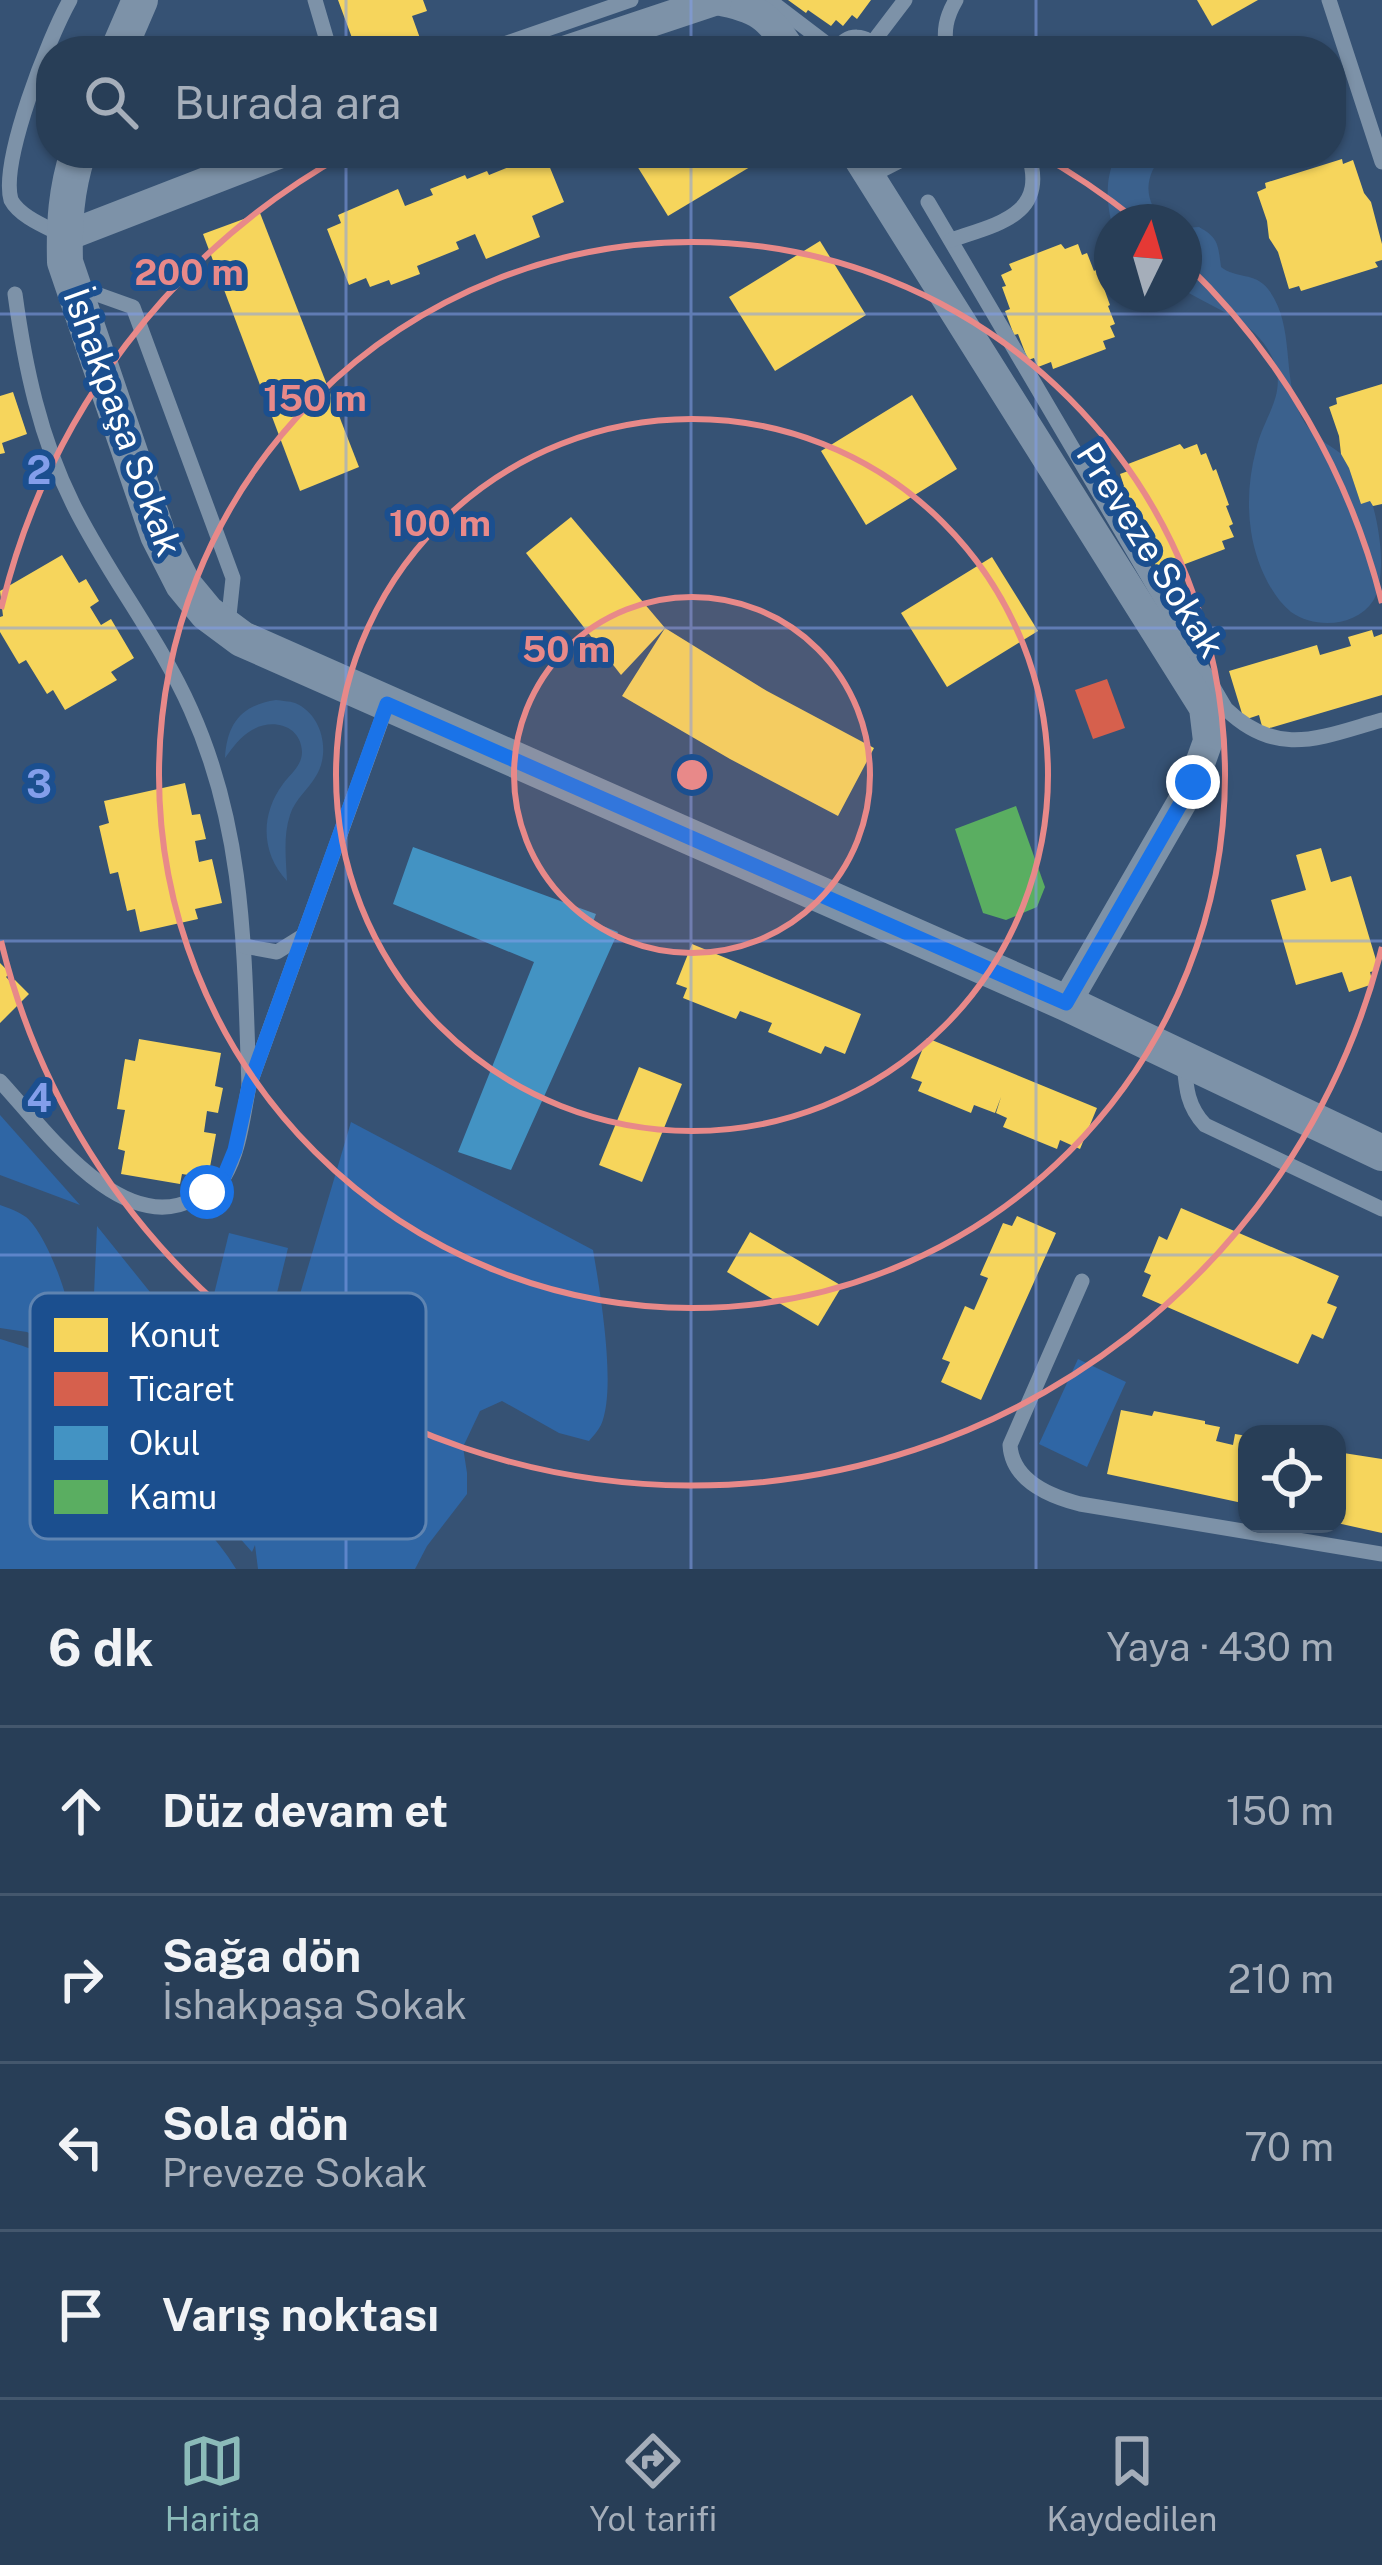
<!DOCTYPE html>
<html lang="tr">
<head>
<meta charset="utf-8">
<style>
  body { margin:0; font-family:"Public Sans",sans-serif; background:#344961; color:#f1f3f6 }
  .controls { position:absolute; right:36px; bottom:36px; display:grid; overflow:hidden; border-radius:24px; box-shadow:0 3px 9px #0004 }
  .controls button { width:108px; height:108px; display:grid; place-items:center; padding:0; border:0; border-bottom:3px solid #44576d; background:#283e57; color:#f1f3f6; font:60px sans-serif }
  .compass { position:absolute; left:1094px; top:204px; width:108px; height:108px; border-radius:50%; background:#283e57; box-shadow:0 3px 9px #0004; rotate:5deg }
  .stop { position:absolute; width:36px; height:36px; margin:-27px; border:9px solid #1a73e8; border-radius:50%; background:#fff }
  .stop.end { background:#1a73e8; border-color:#fff; box-shadow:0 3px 12px #0008 }
  .list { margin:0; padding:0; list-style:none }
  h2 { display:flex; justify-content:space-between; align-items:center; height:156px; margin:0; padding:0 48px; font-size:51px }
  h2 small { font-size:39px; font-weight:400; color:#a5aeba }
  .list li { display:grid; grid-template-columns:78px 1fr auto; gap:36px; align-items:center; box-sizing:border-box; height:168px; padding:0 48px; border-top:3px solid #44576d }
  .list b { display:block; font-size:45px; white-space:nowrap }
  .list p { margin:0; font-size:39px; white-space:nowrap; color:#a5aeba }
  .list em { font-size:39px; font-style:normal; color:#a5aeba }
  .icon { flex:none; width:66px; height:66px; fill:none; stroke:currentColor; stroke-width:2; stroke-linecap:round; stroke-linejoin:round }
  .map { position:relative; flex:none; width:1382px; height:1569px; overflow:hidden }
  .search { position:absolute; background:#283e57; box-shadow:0 3px 9px #0004; left:36px; right:36px; top:36px; height:132px; display:flex; align-items:center; gap:30px; box-sizing:border-box; padding:0 42px; border-radius:48px; color:#a5aeba; font-size:45px }
  .sheet { height:828px; background:#283e57 }
  nav { display:flex; justify-content:space-around; align-items:center; box-sizing:border-box; height:168px; border-top:3px solid #44576d; background:#283e57; font-size:33px; color:#a5aeba }
  nav a { display:grid; justify-items:center; gap:6px }
  nav .on { color:#8bbbb9 }
  .map>svg:first-child { display:block }
  .green { fill:#2f66a5 }
  .water { fill:#3b618d }
  .homes { fill:#f6d55c }
  .shops { fill:#d6604d }
  .schools { fill:#4393c3 }
  .public { fill:#5aae61 }
  .lines { fill:none; stroke-linecap:round; stroke-linejoin:round }
  .service { stroke:#7d92a8; stroke-width:15 }
  .minor { stroke:#7d92a8; stroke-width:30 }
  .tertiary { stroke:#7d92a8; stroke-width:36 }
  .route { stroke:#1a73e8; stroke-width:15 }
  .grid { fill:none; stroke:#839eea; stroke-width:3; stroke-opacity:0.55 }
  .ring { fill:none; stroke:#e88989; stroke-width:6 }
  .labels { text-anchor:middle; stroke-width:12; stroke-linejoin:round; paint-order:stroke }
  .street-label { font-size:36px; fill:#fff; stroke:#1b4f8f }
  .key { fill:#1b4f8f; stroke:#5f84b1; stroke-width:3 }
  .key-label { font-size:33px; fill:#fff }
  .grid-label { font-size:39px; text-anchor:middle; font-weight:bold; fill:#839eea; stroke:#1b4f8f; stroke-width:12; stroke-linejoin:round; paint-order:stroke }
  .centre { fill:#e88989; stroke:#1b4f8f; stroke-width:6 }
  .ring-label { font-size:36px; text-anchor:middle; font-weight:bold; fill:#e88989; stroke:#1b4f8f; stroke-width:12; stroke-linejoin:round; paint-order:stroke }
</style>
</head>
<body>
<div class="map">
<svg width="1382" height="1569" viewBox="0 0 1382 1569">
  <rect width="100%" height="100%" fill="#365274"/>
  <g class="green">
    <polygon points="0,1115 80,1205 0,1175"/>
    <path d="M351,1122L593,1250C600,1291 617,1389 601,1425C598,1431 593,1436 589,1441L559,1433L502,1401L480,1411L463,1447L467,1473V1494L427,1546L415,1569H258L255,1545L252,1552L230,1527L195,1497L187,1473L127,1421L103,1392L91,1362L97,1226L260,1429Z"/>
    <path d="M0,1205C9,1208 19,1212 26,1217C50,1237 80,1324 73,1352L62,1350L27,1332L0,1328Z"/>
    <polygon points="229,1233 288,1248 262,1354 203,1339"/>
    <path d="M0,1339C23,1346 50,1353 68,1370C89,1389 101,1415 118,1437C156,1482 205,1518 236,1569H0Z"/>
    <polygon points="1078,1359 1126,1382 1087,1467 1039,1444"/>
  </g>
  <g class="water">
    <path d="M1118,153H1166C1143,173 1142,204 1167,222L1112,224C1106,200 1105,174 1118,153Z"/>
    <path d="M1199,227C1219,238 1218,245 1221,267C1236,279 1255,272 1268,289C1295,324 1282,374 1299,412C1313,444 1340,446 1357,469C1373,491 1382,539 1381,566C1380,578 1380,590 1373,601C1356,627 1315,629 1291,612C1269,594 1255,559 1251,531C1247,504 1249,476 1256,450C1264,414 1290,393 1271,355C1254,320 1214,309 1184,290V228Z"/>
    <path d="M276,700C282,701 289,701 295,703C322,714 331,752 316,776C308,790 295,799 290,815C283,836 286,859 287,881C261,853 260,815 283,784C290,774 302,766 302,752C301,725 272,718 252,730C240,737 233,747 225,758C227,723 242,705 276,700Z"/>
  </g>
  <g class="homes">
    <polygon points="338,0 423,0 427,11 412,16 421,41 394,51 378,51 373,39 355,46"/>
    <polygon points="788,0 871,0 857,19 852,15 843,26 836,20 831,26 808,10 806,13"/>
    <polygon points="1197,0 1258,0 1212,26"/>
    <polygon points="544,153 564,202 532,216 540,237 486,259 475,234 456,242 459,249 417,266 420,274 391,285 389,280 370,287 366,278 349,285 327,229 341,223 338,215 398,189 405,206 433,195 430,189 465,175 467,179 487,171 489,175"/>
    <polygon points="629,153 755,153 760,161 668,216"/>
    <polygon points="1342,159 1343,164 1353,160 1364,193 1371,202 1382,244 1382,260 1375,262 1378,267 1301,291 1299,286 1289,289 1278,252 1269,238 1267,221 1257,192 1266,188 1265,183"/>
    <polygon points="260,213 359,467 300,491 203,234"/>
    <polygon points="820,241 866,315 775,371 729,297"/>
    <polygon points="1061,244 1065,249 1078,244 1082,255 1087,253 1094,271 1097,269 1110,305 1108,306 1115,324 1110,326 1115,337 1103,341 1106,349 1053,369 1051,362 1038,367 1034,358 1028,360 1018,334 1014,335 1005,311 1010,309 1002,287 1006,286 1001,275 1012,270 1009,264"/>
    <polygon points="1382,384 1382,504 1373,506 1370,501 1361,504 1349,468 1341,454 1339,436 1329,407 1337,404 1336,398"/>
    <polygon points="13,392 27,434 2,443 5,453 0,454 0,396"/>
    <polygon points="912,395 957,469 866,525 821,451"/>
    <polygon points="1180,444 1184,449 1197,444 1201,455 1206,453 1213,471 1216,469 1229,505 1226,506 1233,524 1229,526 1234,537 1222,541 1225,549 1172,569 1169,562 1156,567 1153,558 1146,560 1136,534 1133,535 1124,511 1129,509 1121,487 1124,486 1120,474 1131,470 1128,464"/>
    <polygon points="571,517 665,628 621,675 526,553"/>
    <polygon points="62,555 79,583 86,579 99,601 90,607 101,625 111,619 134,658 111,672 117,680 65,710 53,690 47,694 26,660 19,664 0,632 0,617 3,616 0,591"/>
    <polygon points="992,557 1038,631 947,687 901,613"/>
    <polygon points="665,628 767,691 874,748 838,816 730,759 622,696"/>
    <polygon points="1372,630 1374,637 1382,634 1382,695 1263,730 1259,715 1244,720 1229,671 1317,645 1320,655 1351,646 1348,637"/>
    <polygon points="185,783 192,815 200,814 206,839 195,841 199,862 212,859 222,903 195,909 198,919 140,932 135,909 127,911 118,872 110,874 99,826 109,823 104,801"/>
    <polygon points="1321,848 1331,882 1351,876 1379,970 1370,972 1373,984 1349,992 1342,972 1296,985 1271,900 1306,890 1296,855"/>
    <polygon points="692,944 861,1014 845,1054 825,1046 821,1054 768,1032 772,1023 740,1011 736,1019 683,998 687,988 676,984"/>
    <polygon points="0,963 10,973 6,977 12,983 15,980 29,994 0,1023"/>
    <polygon points="927,1038 1097,1108 1080,1149 1060,1140 1057,1149 1003,1127 1007,1118 996,1113 1001,1097 995,1113 974,1105 971,1113 918,1091 922,1082 911,1078"/>
    <polygon points="139,1039 221,1053 215,1086 223,1088 218,1113 207,1111 204,1132 216,1134 208,1178 182,1174 180,1184 121,1174 125,1151 118,1149 125,1110 117,1109 125,1059 135,1061"/>
    <polygon points="639,1067 682,1084 642,1182 599,1165"/>
    <polygon points="1181,1208 1339,1276 1327,1303 1337,1307 1323,1339 1312,1334 1298,1364 1142,1296 1151,1275 1144,1272 1159,1236 1167,1240"/>
    <polygon points="1017,1216 1056,1233 981,1400 941,1382 950,1362 942,1359 965,1306 974,1310 988,1278 980,1275 1003,1223 1012,1226"/>
    <polygon points="750,1232 842,1286 818,1326 727,1272"/>
    <polygon points="1121,1410 1152,1416 1154,1411 1205,1421 1205,1424 1220,1427 1216,1441 1233,1445 1235,1434 1247,1436 1247,1504 1107,1474"/>
    <polygon points="1337,1452 1382,1459 1382,1533 1337,1523"/>
  </g>
  <polygon class="shops" points="1107,679 1125,728 1093,739 1075,690"/>
  <polygon class="schools" points="413,847 596,914 593,922 618,932 511,1170 458,1152 534,962 393,904"/>
  <polygon class="public" points="1016,806 1045,887 1037,907 1006,920 983,913 955,829"/>
  <g class="lines">
    <g class="service">
      <polyline points="315,0 330,51"/>
      <polyline points="769,0 836,51"/>
      <polyline points="1329,0 1382,162"/>
      <polyline points="873,42 905,0"/>
      <polyline points="484,51 631,0"/>
      <path d="M836,51C847,32 867,33 878,51"/>
      <path d="M947,51C943,31 946,17 956,0"/>
      <polyline points="870,176 915,153"/>
      <path d="M928,202L1226,709C1278,759 1321,737 1382,720"/>
      <path d="M64,236C47,227 20,217 11,200C0,161 49,37 70,0"/>
      <path d="M951,240C998,224 1049,215 1028,153"/>
      <polyline points="77,287 133,307 233,578 228,625"/>
      <path d="M15,294C25,367 40,438 73,504C108,575 159,638 191,710C246,833 244,954 249,1086"/>
      <polyline points="244,946 277,952 301,937"/>
      <path d="M1184,1062C1186,1087 1187,1106 1205,1125L1382,1209"/>
      <path d="M0,1081C43,1127 121,1238 194,1199C204,1194 217,1186 224,1177C240,1151 243,1115 249,1086L387,705"/>
      <path d="M1082,1281L1010,1445C1012,1480 1049,1496 1080,1504L1382,1554"/>
    </g>
    <g class="minor">
      <path d="M717,0C758,8 769,16 791,51"/>
      <polyline points="564,51 717,0"/>
      <polyline points="855,153 1204,708 1208,741 1193,783 1066,1003"/>
      <polyline points="64,237 281,153"/>
    </g>
    <g class="tertiary">
      <polyline points="118,51 140,0"/>
      <path d="M78,153C66,190 64,223 65,262L158,535L183,584L207,613L242,639L1066,1003L1382,1153"/>
    </g>
  </g>
  <g class="lines">
    <polyline class="route" points="207,1192 223,1179 235,1150 249,1086 387,704 1066,1003 1193,782"/>
  </g>
  <path class="grid" d="M346,0V51M691,0V51M1036,0V51M346,153V1569M691,153V1569M1036,153V1569M0,314H1382M0,628H1382M0,941H1382M0,1255H1382"/>
  <circle cx="692" cy="775" r="178" fill="#e88989" fill-opacity=".12"/>
  <g class="ring">
    <circle cx="692" cy="775" r="178"/>
    <circle cx="692" cy="775" r="356"/>
    <circle cx="692" cy="775" r="533"/>
    <path d="M1382 947A711 711 0 0 1 1 941M1 609A711 711 0 0 1 347 153M1037 153A711 711 0 0 1 1135 219M1186 264A711 711 0 0 1 1382 603"/>
  </g>
  <g class="labels">
    <g class="street-label">
      <text transform="translate(123 422) rotate(70)" y="13">İshakpaşa Sokak</text>
      <text transform="translate(1151 550) rotate(58)" y="13">Preveze Sokak</text>
    </g>
  </g>
  <rect x="30" y="1293" width="396" height="246" rx="18" class="key"/>
  <rect x="54" y="1318" width="54" height="34" fill="#f6d55c"/>
  <rect x="54" y="1372" width="54" height="34" fill="#d6604d"/>
  <rect x="54" y="1426" width="54" height="34" fill="#4393c3"/>
  <rect x="54" y="1480" width="54" height="34" fill="#5aae61"/>
  <g class="key-label">
    <text x="129" y="1347">Konut</text>
    <text x="129" y="1401">Ticaret</text>
    <text x="129" y="1455">Okul</text>
    <text x="129" y="1509">Kamu</text>
  </g>
  <g class="grid-label">
    <text x="39" y="484">2</text>
    <text x="39" y="798">3</text>
    <text x="39" y="1112">4</text>
  </g>
  <circle cx="692" cy="775" r="18" class="centre"/>
  <g class="ring-label">
    <text x="189" y="285">200 m</text>
    <text x="315" y="411">150 m</text>
    <text x="440" y="536">100 m</text>
    <text x="566" y="662">50 m</text>
  </g>
</svg>
<div class="controls">
<button><svg class="icon" aria-label="locate" viewBox="0 0 24 24"><circle cx="12" cy="12" r="6"/><path d="M12 2v4M12 18v4M2 12h4M18 12h4"/></svg></button>
</div>
<svg class="compass" viewBox="-18 -18 36 36"><path d="M0-13l5 13h-10z" fill="#e53935"/><path d="M0 13l5-13h-10z" fill="#a5aeba"/></svg>
<div class="stop" style="left:207px;top:1192px"></div>
<div class="stop end" style="left:1193px;top:782px"></div>
<div class="search"><svg class="icon" aria-label="search" viewBox="0 0 24 24"><circle cx="10" cy="10" r="6"/><path d="M15 15l6 6"/></svg>Burada ara</div>
</div>
<section class="sheet">
<h2>6 dk<small>Yaya · 430 m</small></h2>
<ul class="list">
<li><svg class="icon" aria-label="ahead" viewBox="0 0 24 24"><path d="M12 20V5M6 11l6-6 6 6"/></svg><div><b>Düz devam et</b></div><em>150 m</em></li>
<li><svg class="icon" aria-label="right" viewBox="0 0 24 24"><path d="M7 20v-9h11M14 6l5 5-5 5"/></svg><div><b>Sağa dön</b><p>İshakpaşa Sokak</p></div><em>210 m</em></li>
<li><svg class="icon" aria-label="left" viewBox="0 0 24 24"><path d="M17 20v-9H6M10 6l-5 5 5 5"/></svg><div><b>Sola dön</b><p>Preveze Sokak</p></div><em>70 m</em></li>
<li><svg class="icon" aria-label="arrive" viewBox="0 0 24 24"><path d="M6 21V4h12l-3 4 3 4H6"/></svg><div><b>Varış noktası</b></div></li>
</ul>
</section>
<nav>
<a class="on"><svg class="icon" aria-label="map" viewBox="0 0 24 24"><path d="M3 6l6-2 6 2 6-2v14l-6 2-6-2-6 2zM9 4v14M15 6v14"/></svg>Harita</a>
<a><svg class="icon" aria-label="directions" viewBox="0 0 24 24"><path d="M12 3l9 9-9 9-9-9zM9 14v-3h6M13 9l2 2-2 2"/></svg>Yol tarifi</a>
<a><svg class="icon" aria-label="saved" viewBox="0 0 24 24"><path d="M7 4h10v16l-5-4-5 4z"/></svg>Kaydedilen</a>
</nav>
</body>
</html>
